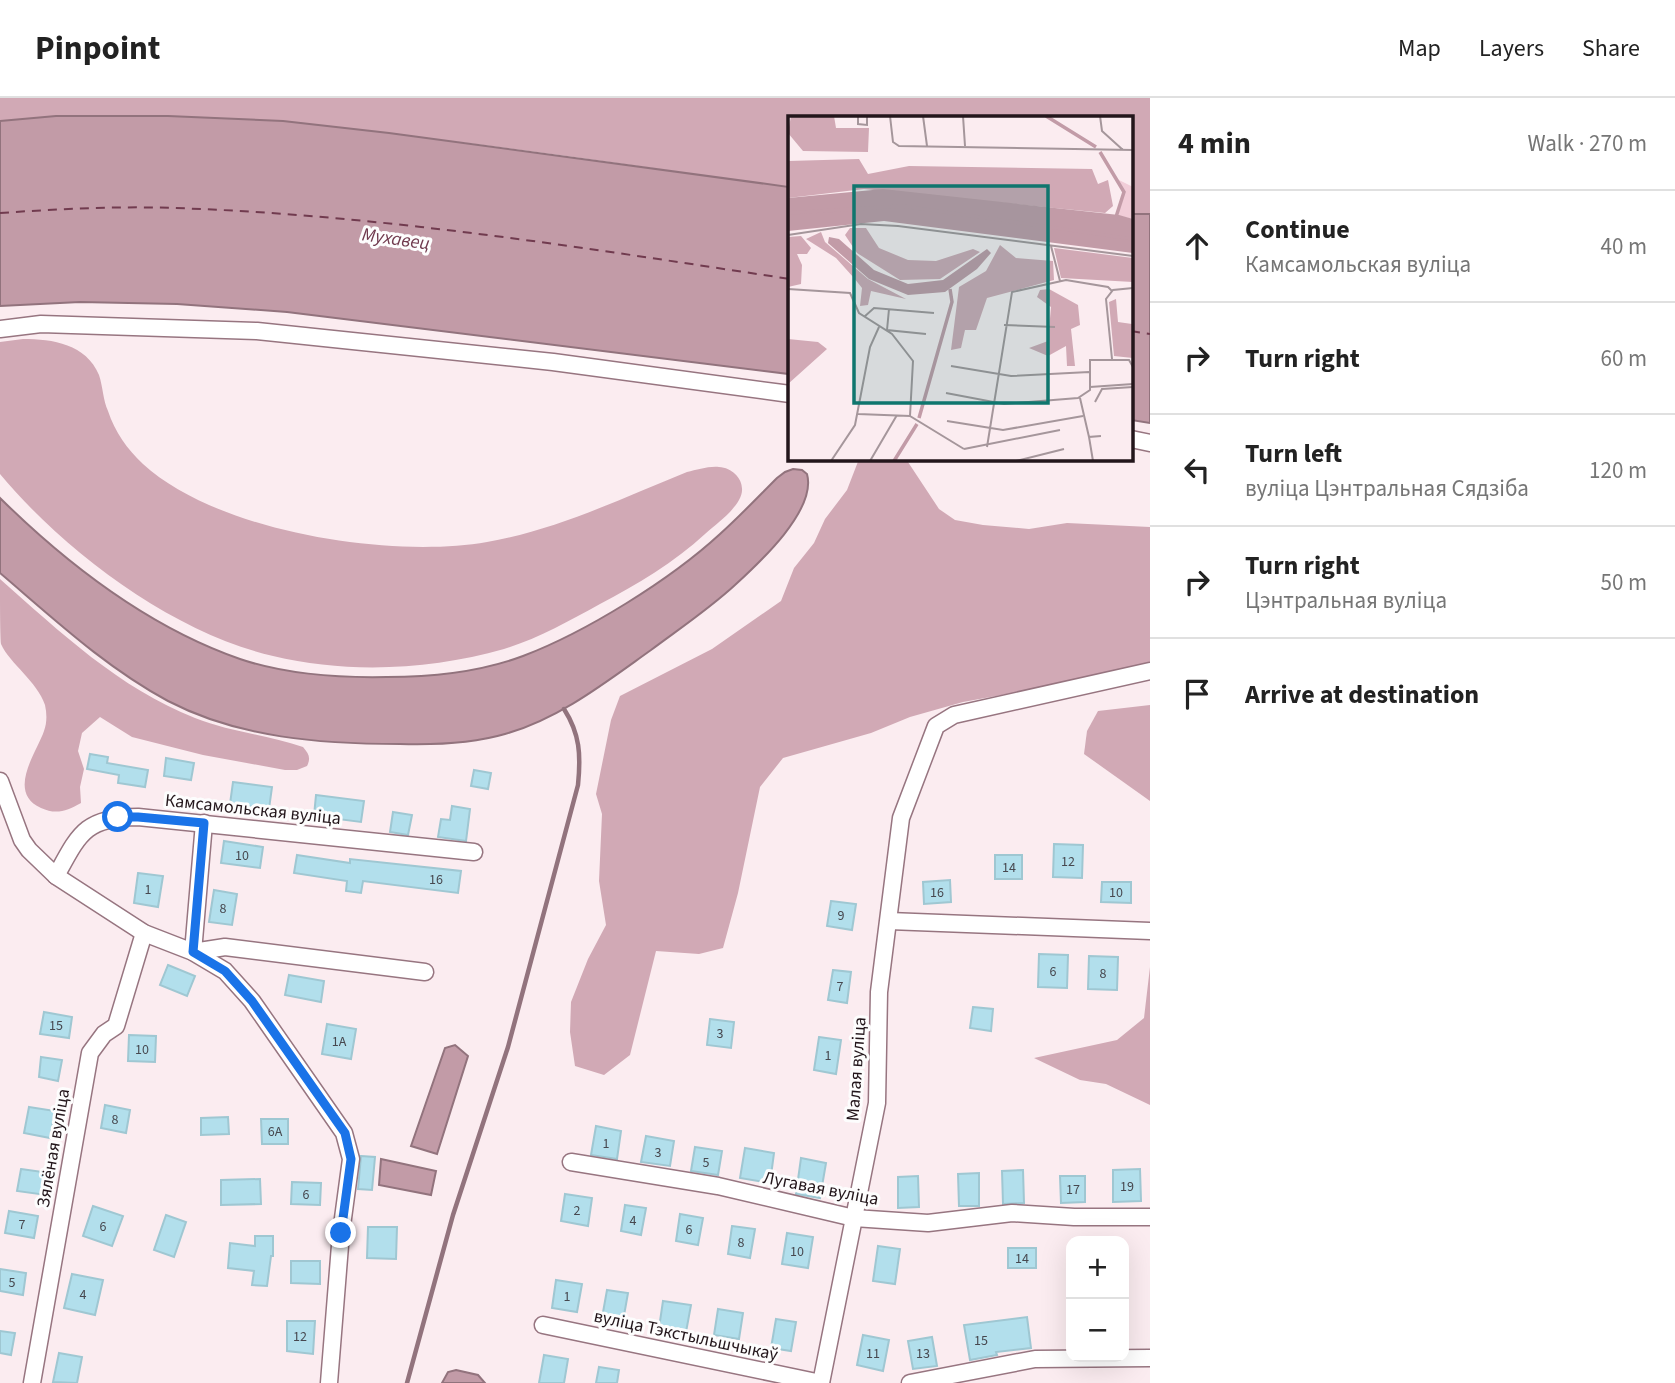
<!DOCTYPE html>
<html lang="en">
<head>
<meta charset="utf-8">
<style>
  body { margin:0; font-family:"Source Sans 3",sans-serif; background:#f2f2f2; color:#222 }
  .controls { position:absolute; right:21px; bottom:21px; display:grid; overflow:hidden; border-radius:14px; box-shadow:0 7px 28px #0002 }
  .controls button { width:63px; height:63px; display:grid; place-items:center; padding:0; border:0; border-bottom:2px solid #e0e0e0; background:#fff; color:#222; font:35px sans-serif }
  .stop { position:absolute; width:21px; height:21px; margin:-16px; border:5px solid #1a73e8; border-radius:50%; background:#fff }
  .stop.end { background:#1a73e8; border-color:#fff; box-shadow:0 2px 7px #0008 }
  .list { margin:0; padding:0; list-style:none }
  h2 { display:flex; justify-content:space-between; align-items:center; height:91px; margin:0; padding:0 28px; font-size:30px }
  h2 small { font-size:23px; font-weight:400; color:#767676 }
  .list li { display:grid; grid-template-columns:46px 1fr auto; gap:21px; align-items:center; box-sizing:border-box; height:112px; padding:0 28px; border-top:2px solid #e0e0e0 }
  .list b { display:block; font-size:26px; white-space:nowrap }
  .list p { margin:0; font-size:23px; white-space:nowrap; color:#767676 }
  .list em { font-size:23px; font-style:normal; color:#767676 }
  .icon { flex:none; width:38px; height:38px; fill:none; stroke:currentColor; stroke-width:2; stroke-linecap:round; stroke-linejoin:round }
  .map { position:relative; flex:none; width:1150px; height:1285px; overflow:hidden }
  header { display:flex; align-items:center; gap:42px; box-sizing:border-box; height:98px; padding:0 35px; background:#fff; border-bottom:2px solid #e0e0e0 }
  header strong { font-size:33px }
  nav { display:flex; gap:38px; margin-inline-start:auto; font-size:24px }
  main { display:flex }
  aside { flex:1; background:#fff }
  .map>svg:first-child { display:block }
  .forest { fill:#d1a9b5 }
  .water { fill:#c29ba7; stroke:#92737d; stroke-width:2 }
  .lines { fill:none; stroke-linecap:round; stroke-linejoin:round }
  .stream { stroke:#92737d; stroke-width:4.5 }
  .ferry { stroke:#713b4f; stroke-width:2; stroke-dasharray:9 7; stroke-linecap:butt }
  .building { fill:#b2dfec; stroke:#9fc7d2; stroke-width:2 }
  .minor-casing { stroke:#977580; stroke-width:19 }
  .minor { stroke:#fff; stroke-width:16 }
  .route { stroke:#1a73e8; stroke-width:9 }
  .labels { text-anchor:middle; stroke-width:6; stroke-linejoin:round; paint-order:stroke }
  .number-label { font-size:14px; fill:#47484f }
  .street-label { font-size:18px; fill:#23161b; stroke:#fdfdfd }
  .water-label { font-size:19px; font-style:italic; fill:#713b4f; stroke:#fdfdfd }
  .inset-river { fill:none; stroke:#c29ba7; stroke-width:3.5 }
  .inset-road { fill:none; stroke:#a5969b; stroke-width:2 }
  .view { fill:#0f766e; fill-opacity:0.15; stroke:#0f766e; stroke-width:3.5 }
  .inset-edge { fill:none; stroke:#23161b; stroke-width:3.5 }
</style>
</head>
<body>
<header>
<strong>Pinpoint</strong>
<nav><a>Map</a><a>Layers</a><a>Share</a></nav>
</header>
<main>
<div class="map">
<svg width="1150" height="1285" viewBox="0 0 1150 1285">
  <rect width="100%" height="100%" fill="#fbecf0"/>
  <g class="forest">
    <path d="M0,0H1150V116L1131,115V19H790L789,89C620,66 451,39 280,26C184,19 96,15 0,23Z"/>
    <path d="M23,241C53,241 86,246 99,277C103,289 103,302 108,313C115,334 127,351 143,366C217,434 390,461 487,444C557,432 622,400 687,374C697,372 708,368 719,369C736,370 748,387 739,402C731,416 716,426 705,436C675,464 636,487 600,506C569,523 537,541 504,551C430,572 348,576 273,558C173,535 65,454 0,376V244Z"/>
    <polygon points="859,361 906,361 939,411 955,422 983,427 1029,431 1067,425 1150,429 1150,567 1133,573 963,604 910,619 871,635 783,660 760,689 738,795 723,850 699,856 656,853 630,957 604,977 575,968 570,934 571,904 588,861 606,827 599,783 602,716 596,696 611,622 620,598 712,551 781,503 794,470 814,445 825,421 847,392"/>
    <path d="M0,481C60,534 119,590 195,620C230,634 268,637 303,649C309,656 311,660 307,668L297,672H285L203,657L132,639L100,619L82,635L78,653L84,671L80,689L81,705C67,713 56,717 41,710C6,694 37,654 44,633C47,625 47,616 45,607C37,583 10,566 1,546C0,537 0,494 0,481Z"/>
    <polygon points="1150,607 1150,703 1084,656 1087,633 1098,613"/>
    <polygon points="1150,869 1150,1007 1106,986 1080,982 1034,960 1117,942 1144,920"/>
  </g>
  <g class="water">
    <polygon points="56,18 168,18 283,23 389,35 789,89 789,276 287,214 177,206 80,204 0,208 0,23"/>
    <polygon points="1131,116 1150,116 1150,325 1131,322"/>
    <path d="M793,371L802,372L807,376C817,412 759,465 735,487C709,511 679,531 651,552C606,584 559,621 505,636C471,646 435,647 400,646C321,646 239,640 168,603C105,569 54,521 0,475V400C69,468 148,529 240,561C287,577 338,580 387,579C432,579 480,574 523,558C586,534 670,482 720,436C740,418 758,399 777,380L785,374Z"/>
    <polygon points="455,947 468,958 437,1056 411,1048 445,950"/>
    <polygon points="381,1061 436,1073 431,1097 379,1087"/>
    <polygon points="456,1272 478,1277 485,1285 442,1285 448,1274"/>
  </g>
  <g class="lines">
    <path class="stream" d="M407,1285L453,1117L508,949L578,687C581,657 580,636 564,611"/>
    <g class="ferry">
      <path d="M0,115C58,111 117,108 175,110C382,117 585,150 790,181"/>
      <polyline points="1131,233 1150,236"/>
    </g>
  </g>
  <g class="building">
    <polygon points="90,656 108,659 107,665 148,672 145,689 118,685 119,677 87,671"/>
    <polygon points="166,660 194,665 191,682 164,678"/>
    <polygon points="474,672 491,675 488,691 471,688"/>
    <polygon points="233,684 272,689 269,711 230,706"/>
    <polygon points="316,697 364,703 361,724 314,718"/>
    <polygon points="452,708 470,711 466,743 438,739 441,721 450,722"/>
    <polygon points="393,714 412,717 408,737 390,734"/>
    <polygon points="224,743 263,749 260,770 221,765"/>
    <polygon points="1054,746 1083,747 1082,780 1053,779"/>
    <polygon points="297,757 350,765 350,761 461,773 458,795 363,783 361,795 346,793 347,783 294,775"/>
    <rect x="995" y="757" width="27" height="24"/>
    <polygon points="138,775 163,778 158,809 134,805"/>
    <polygon points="950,782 951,804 924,806 923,784"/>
    <polygon points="1102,784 1131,784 1131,805 1101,804"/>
    <polygon points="214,792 237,796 232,827 209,824"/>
    <polygon points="831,803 856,806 852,832 827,828"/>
    <polygon points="1039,856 1068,857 1067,890 1038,889"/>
    <polygon points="1089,858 1118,859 1117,892 1088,891"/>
    <polygon points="168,867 195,878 187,898 160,887"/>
    <polygon points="833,872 851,874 847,905 828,902"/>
    <polygon points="289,877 324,883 321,904 285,897"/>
    <polygon points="973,909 993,911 991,933 970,930"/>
    <polygon points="44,914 72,919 69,940 40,936"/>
    <polygon points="710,921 734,924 731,950 707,947"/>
    <polygon points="327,926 356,931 351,961 322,956"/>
    <polygon points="129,937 156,938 155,964 128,963"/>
    <polygon points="819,939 841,942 836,976 814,972"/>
    <polygon points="41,959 62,962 58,983 39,979"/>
    <polygon points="105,1007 130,1012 126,1035 101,1030"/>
    <polygon points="29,1009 55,1013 50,1040 24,1035"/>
    <polygon points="228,1019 229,1036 201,1037 201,1020"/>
    <polygon points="261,1021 288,1021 288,1046 262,1046"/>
    <polygon points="596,1028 621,1033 617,1061 591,1057"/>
    <polygon points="646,1038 674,1043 670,1068 641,1064"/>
    <polygon points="695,1049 722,1053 718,1077 691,1073"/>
    <polygon points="745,1050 774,1055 770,1085 740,1080"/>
    <polygon points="361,1058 375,1059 372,1092 358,1091"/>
    <polygon points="801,1060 826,1065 820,1100 796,1096"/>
    <polygon points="21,1071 50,1075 46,1097 17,1093"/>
    <polygon points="1140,1071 1141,1103 1113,1104 1113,1072"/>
    <polygon points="1023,1072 1024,1105 1003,1106 1002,1073"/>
    <polygon points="979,1075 979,1108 959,1108 958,1076"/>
    <polygon points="918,1078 919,1109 898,1110 898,1079"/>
    <polygon points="1060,1078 1085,1078 1085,1104 1061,1105"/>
    <polygon points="260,1081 261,1106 221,1107 221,1082"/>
    <polygon points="292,1084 321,1085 320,1107 291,1106"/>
    <polygon points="565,1096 592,1100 588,1128 561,1123"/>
    <polygon points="625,1107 646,1110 641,1137 621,1133"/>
    <polygon points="93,1108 123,1118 112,1148 83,1138"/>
    <polygon points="9,1113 38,1118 34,1140 5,1135"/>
    <polygon points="680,1116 703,1120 698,1147 676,1143"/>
    <polygon points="166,1117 186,1124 174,1159 154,1152"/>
    <polygon points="732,1128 755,1131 750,1160 728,1156"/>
    <polygon points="368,1129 397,1129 396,1161 367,1160"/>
    <polygon points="787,1135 813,1139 808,1170 782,1166"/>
    <polygon points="255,1138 273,1138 273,1158 271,1158 267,1188 252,1187 254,1173 228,1170 230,1145 255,1148"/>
    <polygon points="878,1148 900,1151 895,1186 873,1183"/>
    <rect x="1008" y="1150" width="28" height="20"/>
    <polygon points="291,1163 320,1163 320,1186 291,1185"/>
    <polygon points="0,1171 26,1175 23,1197 0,1193"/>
    <polygon points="72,1176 103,1182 95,1217 64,1210"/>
    <polygon points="556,1182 582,1186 577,1214 552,1210"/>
    <polygon points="607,1192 628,1195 623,1223 602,1220"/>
    <polygon points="663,1203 691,1207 686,1234 659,1230"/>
    <polygon points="718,1211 743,1215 739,1241 714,1237"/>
    <polygon points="1027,1219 1031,1250 996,1254 997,1257 970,1262 964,1227"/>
    <polygon points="776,1221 796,1224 791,1253 771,1250"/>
    <polygon points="287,1223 315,1223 313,1256 287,1253"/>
    <polygon points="0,1233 15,1235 11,1257 0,1255"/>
    <polygon points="863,1237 889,1242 883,1273 857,1267"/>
    <polygon points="932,1239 937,1268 913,1271 908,1243"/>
    <polygon points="59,1255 82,1259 77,1285 53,1284"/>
    <polygon points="544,1257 568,1261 564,1285 539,1285"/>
    <polygon points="599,1269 619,1272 617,1285 596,1285"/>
  </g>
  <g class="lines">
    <defs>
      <g id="minor">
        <polyline points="0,231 41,226 257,233 553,264 790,296"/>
        <polyline points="1131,341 1150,345"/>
        <polyline points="0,683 22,742 29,752 56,778 144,835 193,854 225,873 252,903 344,1035 351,1061 341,1135 329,1285"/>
        <polyline points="204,725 193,854 225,849 425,874"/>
        <path d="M56,778C80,734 85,720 138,719L474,754"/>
        <polyline points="889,823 1150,833"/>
        <polyline points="571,1064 718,1088 854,1120 928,1125 1012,1115 1074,1119 1150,1119"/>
        <polyline points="543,1227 821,1285"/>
        <polyline points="32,1285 90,955 104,936 116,928 144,835"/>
        <polyline points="821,1285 877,1005 879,894 901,720 936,628 954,617 1150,573"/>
        <polyline points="910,1285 1035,1261 1150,1260"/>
      </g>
    </defs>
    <use href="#minor" class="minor-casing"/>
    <use href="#minor" class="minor"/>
  </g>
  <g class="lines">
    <polyline class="route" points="118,719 138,719 204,725 193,854 225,873 252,903 345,1035 351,1061 341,1135"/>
  </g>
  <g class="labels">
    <g class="number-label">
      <text x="242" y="762">10</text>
      <text x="1068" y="768">12</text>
      <text x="1009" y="774">14</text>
      <text x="436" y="786">16</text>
      <text x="148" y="796">1</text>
      <text x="937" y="799">16</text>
      <text x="1116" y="799">10</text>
      <text x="223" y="815">8</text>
      <text x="841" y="822">9</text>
      <text x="1053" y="878">6</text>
      <text x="1103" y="880">8</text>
      <text x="840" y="893">7</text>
      <text x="56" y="932">15</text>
      <text x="720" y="940">3</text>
      <text x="339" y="948">1А</text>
      <text x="142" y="956">10</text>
      <text x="828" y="962">1</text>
      <text x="115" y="1026">8</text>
      <text x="275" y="1038">6А</text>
      <text x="606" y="1050">1</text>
      <text x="658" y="1059">3</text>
      <text x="706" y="1069">5</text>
      <text x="1127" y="1093">19</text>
      <text x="1073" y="1096">17</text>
      <text x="306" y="1101">6</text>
      <text x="577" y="1117">2</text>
      <text x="633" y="1127">4</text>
      <text x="22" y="1131">7</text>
      <text x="103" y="1133">6</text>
      <text x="689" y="1136">6</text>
      <text x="741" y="1149">8</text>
      <text x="797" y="1158">10</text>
      <text x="1022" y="1165">14</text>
      <text x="12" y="1189">5</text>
      <text x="83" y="1201">4</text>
      <text x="567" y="1203">1</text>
      <text x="300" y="1243">12</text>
      <text x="981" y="1247">15</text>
      <text x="873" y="1260">11</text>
      <text x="923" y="1260">13</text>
    </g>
    <g class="street-label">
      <text transform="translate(253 711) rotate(6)" y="6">Камсамольская вуліца</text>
      <text transform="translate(856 971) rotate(-86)" y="6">Малая вуліца</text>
      <text transform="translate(53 1050) rotate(-80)" y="6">Зялёная вуліца</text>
      <text transform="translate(821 1090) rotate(11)" y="6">Лугавая вуліца</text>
      <text transform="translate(686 1237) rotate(12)" y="6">вуліца Тэкстыльшчыкаў</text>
    </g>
    <g class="water-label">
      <text transform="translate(396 140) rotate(8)" y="7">Мухавец</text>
    </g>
  </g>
  <g transform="translate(788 18)">
    <rect width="345" height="345" fill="#fbecf0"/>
    <path d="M329,63L345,71V103L328,99L336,76Z" fill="#f1cdd8"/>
    <path d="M46,0L48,12H81L80,36L15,35L0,17L3,0ZM71,43L80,58L121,50L304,53L310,68L320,64L325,90L317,97L76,73L0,82V45ZM62,112H78L91,132L120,144L148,145L185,133L192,136L152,163L112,164L69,137L57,119ZM33,116L37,126L80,163L118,183L83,175L80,189L72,190L74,172L66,162L48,142L18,123ZM13,120L23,132L19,138H9L14,149L13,168L0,171V121ZM212,129L228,142L265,145L266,164L199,182L188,214H177L173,232L163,234L171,171L198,155ZM266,132L345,142V166L273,162ZM261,173L290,189L292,209L283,213L287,250H279L278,230L260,240L241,232L260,225L263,191L249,181L252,174ZM328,183L330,206L344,208L345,242L326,240L321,186ZM0,223L30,226L39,233L0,268Z" fill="#d1a9b5"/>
    <path d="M95,73L331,99L345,103V137L96,105L0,115V82ZM41,121L51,123L86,154L120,168L155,164L199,133L203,137L189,153L157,176L120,179L81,163L40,127Z" fill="#c29ba7"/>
    <path class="inset-river" d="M258,0L308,31M312,36L336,76L327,104M0,97L115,90L345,123M131,302L164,186L162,173M106,345L129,308"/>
    <path class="inset-road" d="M70,0V8L79,9V0M102,0L105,26L111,30L345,34M135,0L139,30M175,0L177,30M312,0L314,15L335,34M0,119L73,108L110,110L345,140M263,130L272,165M0,173L62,177L71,197L104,218L125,245L122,300L176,333M101,193L99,214L138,218M76,201L86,192L146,197M216,209L267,211M324,243L318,183L325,174L345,172M163,250L223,260L301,256M302,271L345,268M158,277L216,288L290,282L302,274V244H341L345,251M292,282L301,321M307,286L314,273L345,271M70,298L122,300M159,305L215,314L295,300M199,331L224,176L278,164L320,171L324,175M176,333L272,314M43,345L67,309L82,231L91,211M82,345L109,299M228,345L276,333M305,345L301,321L313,320"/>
    <path class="view" d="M66,70H260V287H66Z"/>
    <rect width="345" height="345" class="inset-edge"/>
  </g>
</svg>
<div class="controls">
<button>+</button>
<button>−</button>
</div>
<div class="stop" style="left:118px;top:719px"></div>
<div class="stop end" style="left:341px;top:1135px"></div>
</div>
<aside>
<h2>4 min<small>Walk · 270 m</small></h2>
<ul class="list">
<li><svg class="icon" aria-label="ahead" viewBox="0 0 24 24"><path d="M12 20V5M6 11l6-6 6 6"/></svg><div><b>Continue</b><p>Камсамольская вуліца</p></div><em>40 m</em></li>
<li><svg class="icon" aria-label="right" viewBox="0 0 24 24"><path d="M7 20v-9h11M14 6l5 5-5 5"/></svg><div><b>Turn right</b></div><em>60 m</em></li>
<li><svg class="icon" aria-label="left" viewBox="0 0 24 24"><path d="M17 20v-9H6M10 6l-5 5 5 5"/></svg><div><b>Turn left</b><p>вуліца Цэнтральная Сядзіба</p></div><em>120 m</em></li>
<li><svg class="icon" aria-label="right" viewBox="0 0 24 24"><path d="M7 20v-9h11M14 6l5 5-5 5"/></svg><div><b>Turn right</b><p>Цэнтральная вуліца</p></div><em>50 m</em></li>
<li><svg class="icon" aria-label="arrive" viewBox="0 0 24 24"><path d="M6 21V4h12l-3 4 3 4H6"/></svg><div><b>Arrive at destination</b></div></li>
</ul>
</aside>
</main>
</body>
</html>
